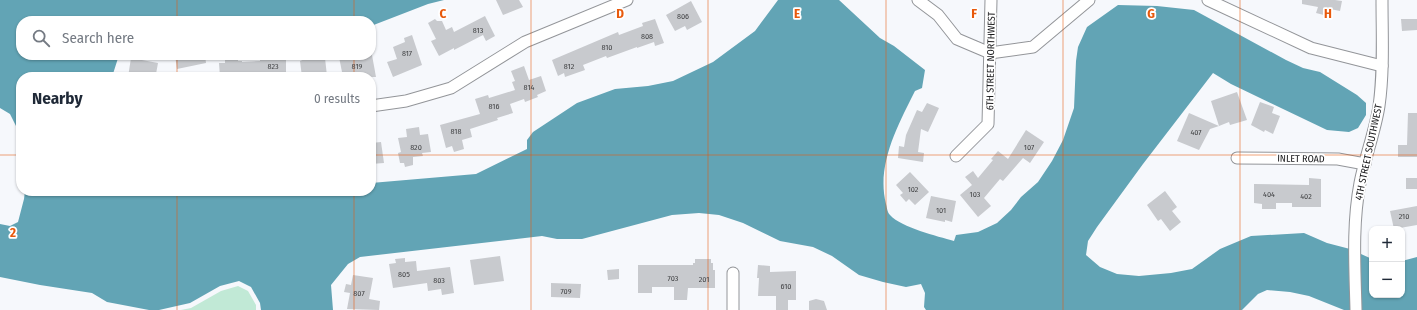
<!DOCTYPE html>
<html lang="en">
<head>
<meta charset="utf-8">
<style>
  body { margin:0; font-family:"Fira Sans Condensed",sans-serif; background:#f2f2f3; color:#1f2937 }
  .controls { position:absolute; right:12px; bottom:12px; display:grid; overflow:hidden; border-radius:8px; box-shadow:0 1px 3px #0004 }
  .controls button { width:36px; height:36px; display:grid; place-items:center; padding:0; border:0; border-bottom:1px solid #e0e1e3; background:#fff; color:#1f2937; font:20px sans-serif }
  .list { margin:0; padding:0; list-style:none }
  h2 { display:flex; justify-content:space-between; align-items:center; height:52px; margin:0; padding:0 16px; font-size:17px }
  h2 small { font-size:13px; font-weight:400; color:#747a83 }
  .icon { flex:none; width:22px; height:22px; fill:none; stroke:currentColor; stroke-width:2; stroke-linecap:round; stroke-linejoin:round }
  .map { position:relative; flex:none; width:1417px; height:310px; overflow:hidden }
  .search { position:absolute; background:#fff; box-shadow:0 1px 3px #0004; left:16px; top:16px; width:360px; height:44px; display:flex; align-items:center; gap:10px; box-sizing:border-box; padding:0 14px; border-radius:16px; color:#747a83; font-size:15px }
  .panel { position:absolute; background:#fff; box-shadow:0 1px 3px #0004; left:16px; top:72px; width:360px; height:124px; border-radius:16px }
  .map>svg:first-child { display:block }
  .green { fill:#c1e9d6 }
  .water { fill:#62a4b5 }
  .building { fill:#c8cace }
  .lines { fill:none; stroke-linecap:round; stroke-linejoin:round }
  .street-casing { stroke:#939599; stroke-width:13 }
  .street { stroke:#fff; stroke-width:11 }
  .grid { fill:none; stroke:#e8590c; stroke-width:1; stroke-opacity:0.55 }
  .labels { text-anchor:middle; stroke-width:3.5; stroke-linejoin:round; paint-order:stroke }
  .number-label { font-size:8px; fill:#434446 }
  .street-label { font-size:10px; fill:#171719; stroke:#fff }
  .grid-label { font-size:13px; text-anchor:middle; font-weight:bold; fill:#e8590c; stroke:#fff; stroke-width:3.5; stroke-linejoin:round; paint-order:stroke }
</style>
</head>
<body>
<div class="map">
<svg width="1417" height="310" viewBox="0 0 1417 310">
  <rect width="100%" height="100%" fill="#f6f8fc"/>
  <polygon class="green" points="238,286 248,291 256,305 256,310 181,310 191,308 221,291"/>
  <g class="water">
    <polygon points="0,0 444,0 428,4 371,26 371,21 21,21 21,55 119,55 112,77 21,77 21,136 10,114 0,108"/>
    <path d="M778,0H839L880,38L894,46L925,70L922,88L915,91C898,125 876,165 886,204C887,207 887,212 890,215C902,228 937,236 954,241L956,235L978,232L997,223L1011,210L1021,197L1038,182L1052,161L1063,140L1074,108L1076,61L1078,47L1087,27L1118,5L1157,6L1194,10L1286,60L1303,68L1320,72L1357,95L1366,103V115L1358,128L1349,132L1327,130L1231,84L1213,73L1143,164L1097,227L1088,241L1086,255L1100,267L1117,274L1139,276L1171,273L1192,269L1220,249L1251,236L1304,233L1327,243L1350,249L1372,259V295H1402V261L1417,257V310H1344L1309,296L1290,292L1267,290L1258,294L1242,310H926L924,307L925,293L921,284L906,287L883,282L859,275L832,256L813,247L780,241L743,223L719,215L699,213L672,215L582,239H557L542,236L360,257L348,264L331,285L333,310H261L260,303L251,287L239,281L220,286L190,303L159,310H149L107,302L92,293L40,285L0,277V224L10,226L18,222L24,199L25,191H211L259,193L276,191H371V183L476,174L527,149V140L533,132L577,103L615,89L648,86L673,81L713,62L755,31Z"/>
  </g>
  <g class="building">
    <polygon points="496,0 519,0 523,7 503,15"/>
    <polygon points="1302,0 1335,0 1342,1 1340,11 1330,9 1329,12 1325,12 1324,15 1316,13 1318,7 1302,4"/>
    <polygon points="691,1 702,22 687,30 685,26 675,31 666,15"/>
    <polygon points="485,16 495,36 486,41 483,35 454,50 454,48 439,56 431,41 436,39 428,23 435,19 437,21 442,21 446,30 452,27 454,32"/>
    <polygon points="655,19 664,43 655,46 654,42 637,48 637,47 607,58 606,56 583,65 585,70 565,77 564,73 558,76 552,60 618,32 619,35 643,26 642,23"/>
    <polygon points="1401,19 1417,19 1417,30 1402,31"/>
    <polygon points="412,35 422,65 393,77 387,62 397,59 393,47 405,42 404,38"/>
    <polygon points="175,55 205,55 206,63 177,69"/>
    <polygon points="260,55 286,55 286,77 220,77 219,63 225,63 225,58 238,57 238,61 242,61 242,62 260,61"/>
    <polygon points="319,55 319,58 325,58 327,76 302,77 300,61 305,59 305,58"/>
    <polygon points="349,55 372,55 376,77 343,77 339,57"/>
    <polygon points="131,58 158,63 156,74 155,73 154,77 128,77"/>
    <polygon points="524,66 529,80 541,76 546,91 537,95 538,97 525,102 524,99 510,104 513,113 497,118 498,120 470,129 472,137 462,140 464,149 454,152 452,146 446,148 440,125 480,114 475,99 488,95 489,98 515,90 512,82 515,81 511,71"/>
    <polygon points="1237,92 1247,120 1230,125 1229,122 1219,126 1211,101"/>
    <polygon points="1260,102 1274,107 1272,113 1280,116 1273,134 1265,130 1264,132 1251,125"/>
    <polygon points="927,103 939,108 928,132 921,129 918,152 924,153 923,162 898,158 899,146 904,147 906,135 917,110 922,112"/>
    <polygon points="1189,113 1219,126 1210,129 1199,150 1177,141"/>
    <polygon points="1408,113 1417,113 1417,157 1398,157 1398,145 1407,145"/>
    <polygon points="419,127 420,135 428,134 431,152 422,153 423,156 413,157 413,165 405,167 404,163 400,163 398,153 401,152 398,138 407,137 406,129"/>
    <polygon points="1026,130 1044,142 1030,163 1023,158 1003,181 1000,179 984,198 991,206 978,217 960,195 972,185 965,177 973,171 978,178 993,160 991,159 998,151 1008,159"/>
    <polygon points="381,142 384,163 371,164 371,143"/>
    <polygon points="910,172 929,192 915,205 909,199 906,202 900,195 903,193 896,185"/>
    <polygon points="1309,178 1321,179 1321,207 1292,207 1292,203 1276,203 1276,209 1262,209 1262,204 1254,203 1254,184 1309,185"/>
    <rect x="1406" y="178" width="11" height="11"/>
    <polygon points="1165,191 1177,207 1172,211 1181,222 1170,231 1161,219 1158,221 1147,205"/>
    <polygon points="931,196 956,201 952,222 945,220 945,222 926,218"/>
    <polygon points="1417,206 1417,225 1394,229 1390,211"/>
    <polygon points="500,256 504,281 474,285 470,260"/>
    <polygon points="405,258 405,262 416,261 417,271 450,267 454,293 442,295 441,289 428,291 427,283 393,288 389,264 396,263 395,259"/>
    <polygon points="695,259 711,259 711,263 713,263 713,270 715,270 715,288 688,288 687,300 674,300 674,287 652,287 652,293 638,293 638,265 693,265 693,263 695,263"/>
    <polygon points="758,265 770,266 770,272 796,271 796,300 788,300 788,310 776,310 776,296 758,296 759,278 757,278"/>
    <polygon points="619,269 619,279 608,280 607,270"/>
    <polygon points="353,275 373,278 369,299 380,301 379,310 347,309 350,293 344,292 346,284 351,285"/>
    <polygon points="551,283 581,284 580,298 551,297"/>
    <polygon points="816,299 824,301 827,310 809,310 809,301"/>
  </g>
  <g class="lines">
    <defs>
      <g id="street">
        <polyline points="918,0 938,15 957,39 990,53 1033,47 1089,0"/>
        <polyline points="1208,0 1311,48 1382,66"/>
        <polyline points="371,106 406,101 451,88 525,42 627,0"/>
        <polyline points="956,156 988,124 991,0"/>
        <polyline points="1237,158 1338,159 1365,164"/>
        <polyline points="733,273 733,310"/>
        <path d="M1356,310C1355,268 1352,225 1360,183C1365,157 1375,132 1379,106C1384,71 1382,35 1382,0"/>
      </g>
    </defs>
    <use href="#street" class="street-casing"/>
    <use href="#street" class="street"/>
  </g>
  <path class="grid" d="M177,0V21M354,0V21M531,0V310M708,0V310M886,0V310M1063,0V310M1240,0V310M177,55V77M354,55V77M0,155H21M371,155H1417M177,191V310M354,191V310"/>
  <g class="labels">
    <g class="number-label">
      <text x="683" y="19">806</text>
      <text x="478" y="33">813</text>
      <text x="647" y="39">808</text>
      <text x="607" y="50">810</text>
      <text x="407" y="56">817</text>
      <text x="273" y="69">823</text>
      <text x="357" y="69">819</text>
      <text x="569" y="69">812</text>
      <text x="529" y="90">814</text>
      <text x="494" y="109">816</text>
      <text x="456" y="134">818</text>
      <text x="1196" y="135">407</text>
      <text x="416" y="150">820</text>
      <text x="1029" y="150">107</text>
      <text x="913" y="192">102</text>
      <text x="975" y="197">103</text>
      <text x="1269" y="197">404</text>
      <text x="1306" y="199">402</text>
      <text x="941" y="213">101</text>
      <text x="1404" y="219">210</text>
      <text x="404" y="277">805</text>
      <text x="673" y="281">703</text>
      <text x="704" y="282">201</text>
      <text x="439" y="283">803</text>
      <text x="786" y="289">610</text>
      <text x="566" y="294">709</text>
      <text x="359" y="296">807</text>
    </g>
    <g class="street-label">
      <text transform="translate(990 61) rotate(-89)" y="4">6TH STREET NORTHWEST</text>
      <text transform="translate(1368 152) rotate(-78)" y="4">4TH STREET SOUTHWEST</text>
      <text transform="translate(1301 158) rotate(1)" y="4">INLET ROAD</text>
    </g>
  </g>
  <g class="grid-label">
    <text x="443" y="18">C</text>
    <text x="620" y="18">D</text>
    <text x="797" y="18">E</text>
    <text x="974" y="18">F</text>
    <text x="1151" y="18">G</text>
    <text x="1328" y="18">H</text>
    <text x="13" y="237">2</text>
  </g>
</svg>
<div class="controls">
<button>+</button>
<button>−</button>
</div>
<div class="search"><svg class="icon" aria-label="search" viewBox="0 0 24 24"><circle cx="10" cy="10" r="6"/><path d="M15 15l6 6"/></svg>Search here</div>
<section class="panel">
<h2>Nearby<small>0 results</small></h2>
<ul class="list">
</ul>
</section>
</div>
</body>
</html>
